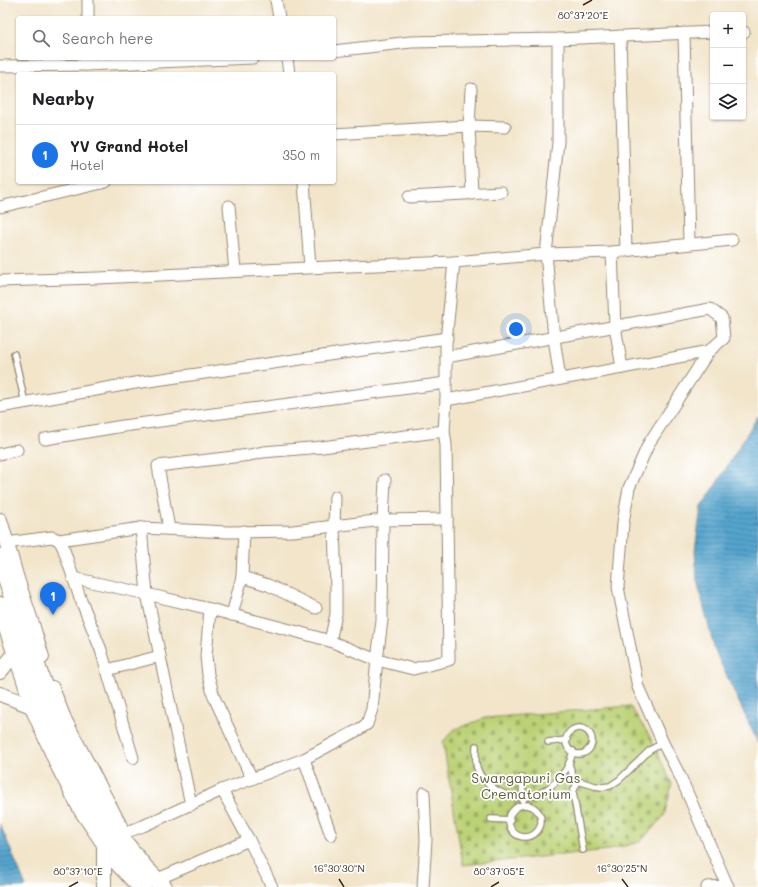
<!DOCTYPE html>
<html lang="en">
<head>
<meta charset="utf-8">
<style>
  body { margin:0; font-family:Mali,sans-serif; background:#f6f6f6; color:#202124 }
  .controls { position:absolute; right:12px; top:12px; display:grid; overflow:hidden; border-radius:4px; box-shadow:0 1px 3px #0004 }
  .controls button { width:36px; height:36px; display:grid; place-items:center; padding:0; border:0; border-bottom:1px solid #e0e0e0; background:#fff; color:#202124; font:20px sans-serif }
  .you { position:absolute; left:516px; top:329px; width:14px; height:14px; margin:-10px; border:3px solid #fff; border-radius:50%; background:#1a73e8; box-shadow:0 0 0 6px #1a73e833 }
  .badge { display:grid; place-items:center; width:26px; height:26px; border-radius:50%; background:#1a73e8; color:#fff; font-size:13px; font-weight:700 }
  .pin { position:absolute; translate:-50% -33px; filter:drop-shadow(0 1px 2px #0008) }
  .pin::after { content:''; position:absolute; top:21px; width:14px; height:12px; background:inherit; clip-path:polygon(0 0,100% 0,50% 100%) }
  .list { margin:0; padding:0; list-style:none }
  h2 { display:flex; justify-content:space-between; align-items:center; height:52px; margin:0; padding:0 16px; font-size:17px }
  h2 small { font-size:13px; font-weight:400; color:#757577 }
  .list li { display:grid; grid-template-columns:26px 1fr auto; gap:12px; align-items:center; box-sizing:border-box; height:60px; padding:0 16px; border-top:1px solid #e0e0e0 }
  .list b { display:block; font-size:15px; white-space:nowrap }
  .list p { margin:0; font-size:13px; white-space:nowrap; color:#757577 }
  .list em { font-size:13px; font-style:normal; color:#757577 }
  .icon { flex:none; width:22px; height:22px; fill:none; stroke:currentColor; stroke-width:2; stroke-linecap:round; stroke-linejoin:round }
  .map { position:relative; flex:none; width:758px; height:887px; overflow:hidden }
  .search { position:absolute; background:#fff; box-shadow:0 1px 3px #0004; left:16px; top:16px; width:320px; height:44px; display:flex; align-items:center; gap:10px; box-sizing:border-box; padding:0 14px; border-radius:4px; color:#757577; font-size:15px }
  .panel { position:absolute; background:#fff; box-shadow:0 1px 3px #0004; left:16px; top:72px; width:320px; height:112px; border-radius:4px }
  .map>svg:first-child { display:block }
  .cemetery { fill:url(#cemetery-stones); stroke:#7b7e4a }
  .water { fill:url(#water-rules); stroke:#486776 }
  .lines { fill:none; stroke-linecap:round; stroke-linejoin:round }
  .service-casing { stroke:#968874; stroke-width:8 }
  .minor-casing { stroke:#968874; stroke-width:13 }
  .tertiary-casing { stroke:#968874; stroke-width:16 }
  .trunk-casing { stroke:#968874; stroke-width:20 }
  .service { stroke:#fff; stroke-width:5.5 }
  .minor { stroke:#fff; stroke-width:11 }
  .tertiary { stroke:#fff; stroke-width:14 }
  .trunk { stroke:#fff; stroke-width:18 }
  .ticks { fill:none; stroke:#3b2a1e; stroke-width:1.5 }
  .labels { text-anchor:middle; stroke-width:3.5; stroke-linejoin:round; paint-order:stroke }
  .park-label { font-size:14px; fill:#615c38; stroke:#fff }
  .ticks-label { font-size:10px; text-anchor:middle; fill:#3b2a1e; stroke:#fff; stroke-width:3.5; stroke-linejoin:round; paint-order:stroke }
</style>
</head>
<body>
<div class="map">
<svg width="758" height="887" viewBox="0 0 758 887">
  <defs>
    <pattern id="cemetery-stones" width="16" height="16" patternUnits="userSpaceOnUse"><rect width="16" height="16" fill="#bbd175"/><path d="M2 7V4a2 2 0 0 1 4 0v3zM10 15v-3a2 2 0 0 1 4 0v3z" fill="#99aa5f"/></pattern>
    <pattern id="water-rules" width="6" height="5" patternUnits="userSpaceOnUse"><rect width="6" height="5" fill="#54a4ce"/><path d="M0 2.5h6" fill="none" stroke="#4786a7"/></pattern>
  </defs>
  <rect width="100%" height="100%" fill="#fff"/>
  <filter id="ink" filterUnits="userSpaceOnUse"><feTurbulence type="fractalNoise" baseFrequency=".025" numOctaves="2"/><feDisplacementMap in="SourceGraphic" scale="8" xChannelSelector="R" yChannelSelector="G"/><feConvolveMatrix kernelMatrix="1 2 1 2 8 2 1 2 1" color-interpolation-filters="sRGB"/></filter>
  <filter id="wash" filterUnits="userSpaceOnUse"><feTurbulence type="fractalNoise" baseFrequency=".012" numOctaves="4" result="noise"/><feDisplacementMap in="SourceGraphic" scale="16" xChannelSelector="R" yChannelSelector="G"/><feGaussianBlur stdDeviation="0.9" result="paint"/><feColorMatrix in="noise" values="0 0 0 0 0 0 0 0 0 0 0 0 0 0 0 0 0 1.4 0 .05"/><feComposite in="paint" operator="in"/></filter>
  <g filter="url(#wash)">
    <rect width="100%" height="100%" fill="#f2e5ca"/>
    <polygon class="cemetery" points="630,706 649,735 672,784 664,816 640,842 608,850 463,865 443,742 453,730 485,718"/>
    <g class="water">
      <polygon points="758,416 758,743 715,651 697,580 695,551 701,507 712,491"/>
      <polygon points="0,824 26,887 0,887"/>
    </g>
  </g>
  <g filter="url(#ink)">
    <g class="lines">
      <defs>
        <g id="service">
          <polyline points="14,354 25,403"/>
          <circle cx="579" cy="741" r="13"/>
          <polyline points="548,742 567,740"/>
          <path d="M476,746C476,753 475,762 477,768C480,778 490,786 498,791C521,804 545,796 561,776C564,772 568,768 569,763C571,759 572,755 573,751"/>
          <polyline points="569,764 573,776 578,781 595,786 602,787 610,786 619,780 650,750 663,743"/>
          <polyline points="522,777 523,800"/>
          <polyline points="578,781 573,792 583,850"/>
          <circle cx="525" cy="821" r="16"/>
          <polyline points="491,819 510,820"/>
        </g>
        <g id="minor">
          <polyline points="276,0 279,18"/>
          <polyline points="88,18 88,0"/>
          <polyline points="743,32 744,32"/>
          <polyline points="684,33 689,244"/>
          <polyline points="620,36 626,251"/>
          <polyline points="558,39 558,142 546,254 554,338 560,379"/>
          <polyline points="334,51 411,42 558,39 713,32"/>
          <polyline points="287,58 289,74"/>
          <polyline points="86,65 253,58"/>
          <polyline points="0,66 86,65 86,59"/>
          <polyline points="471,89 469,126 472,194"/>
          <polyline points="334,134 469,126 505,127"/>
          <polyline points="304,182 310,267"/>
          <polyline points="409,197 501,192"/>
          <polyline points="229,206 235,271"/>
          <polyline points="0,207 106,182"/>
          <polyline points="612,252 615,326 622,368"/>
          <polyline points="0,281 98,278 350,266 454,262 546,254 612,252 732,240"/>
          <polyline points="446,357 710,309 722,318 724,338 709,351 649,443 629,488 623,523 618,587 638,687 663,743 680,776 728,887"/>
          <polyline points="446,400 622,368 709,351"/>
          <polyline points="0,407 135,383 447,338"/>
          <polyline points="45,439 123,426 446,383"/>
          <polyline points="0,454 17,450"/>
          <polyline points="141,528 147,594 191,805"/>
          <polyline points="169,529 158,466 250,455 263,452 322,447 444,431"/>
          <polyline points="59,540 141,528 229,532 293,531 383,520 385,480"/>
          <polyline points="6,543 52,537 59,540 63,547 79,595 101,650 133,758"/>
          <polyline points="242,577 268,585 316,608"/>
          <polyline points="73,578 147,594 210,609 298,632 330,641 377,660 413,669 449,660 446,445 444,431 446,400 446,341 454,262"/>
          <polyline points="210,609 206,656 208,675 214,697 252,779"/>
          <polyline points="232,615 242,577 244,531"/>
          <polyline points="330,641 336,614 336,588 334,526 335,497"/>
          <polyline points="107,670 160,656"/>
          <polyline points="304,759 331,835"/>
          <polyline points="222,790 249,840 272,887"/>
          <polyline points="124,833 143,826 222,790 304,759 358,730 367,724 372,709 377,660 382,620 383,520 447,519"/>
          <polyline points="160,878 249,840"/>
          <polyline points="423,887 426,840 424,793"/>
          <polyline points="707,887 728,886"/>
        </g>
        <g id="tertiary">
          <polyline points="0,520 17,579 32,624 42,657"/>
          <polyline points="0,672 16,652"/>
          <polyline points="52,688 64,719 120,826"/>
          <polyline points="0,694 34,707"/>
          <polyline points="104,887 104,841"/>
        </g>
        <g id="trunk">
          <polyline points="0,558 52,713 67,748 103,813 117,834 144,868 163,887"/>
          <polyline points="0,606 25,677 34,707 60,766 83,810 104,841 119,863 142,887"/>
        </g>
      </defs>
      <use href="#service" class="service-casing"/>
      <use href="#minor" class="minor-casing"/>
      <use href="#tertiary" class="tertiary-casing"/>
      <use href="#trunk" class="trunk-casing"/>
      <use href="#service" class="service"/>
      <use href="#minor" class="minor"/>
      <use href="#tertiary" class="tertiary"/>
      <use href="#trunk" class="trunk"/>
    </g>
  </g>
  <path class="ticks" d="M583,5L592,0M339,879L344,887M622,879L628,887M69,887L78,882M491,887L499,882"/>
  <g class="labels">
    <g class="park-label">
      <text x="526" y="783">Swargapuri Gas<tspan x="526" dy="16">Crematorium</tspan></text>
    </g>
  </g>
  <g class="ticks-label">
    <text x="583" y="19">80°37'20"E</text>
    <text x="339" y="872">16°30'30"N</text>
    <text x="622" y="872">16°30'25"N</text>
    <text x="78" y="875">80°37'10"E</text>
    <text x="499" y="875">80°37'05"E</text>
  </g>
</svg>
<div class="controls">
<button>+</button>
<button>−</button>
<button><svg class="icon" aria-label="layers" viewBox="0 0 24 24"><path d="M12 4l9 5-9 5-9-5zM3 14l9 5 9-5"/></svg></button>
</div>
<div class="you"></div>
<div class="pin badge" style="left:53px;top:615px">1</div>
<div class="search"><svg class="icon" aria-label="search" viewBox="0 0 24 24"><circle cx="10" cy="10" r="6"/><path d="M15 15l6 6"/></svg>Search here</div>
<section class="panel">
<h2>Nearby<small></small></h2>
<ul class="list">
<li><span class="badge">1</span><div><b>YV Grand Hotel</b><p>Hotel</p></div><em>350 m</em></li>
</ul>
</section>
</div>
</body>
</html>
